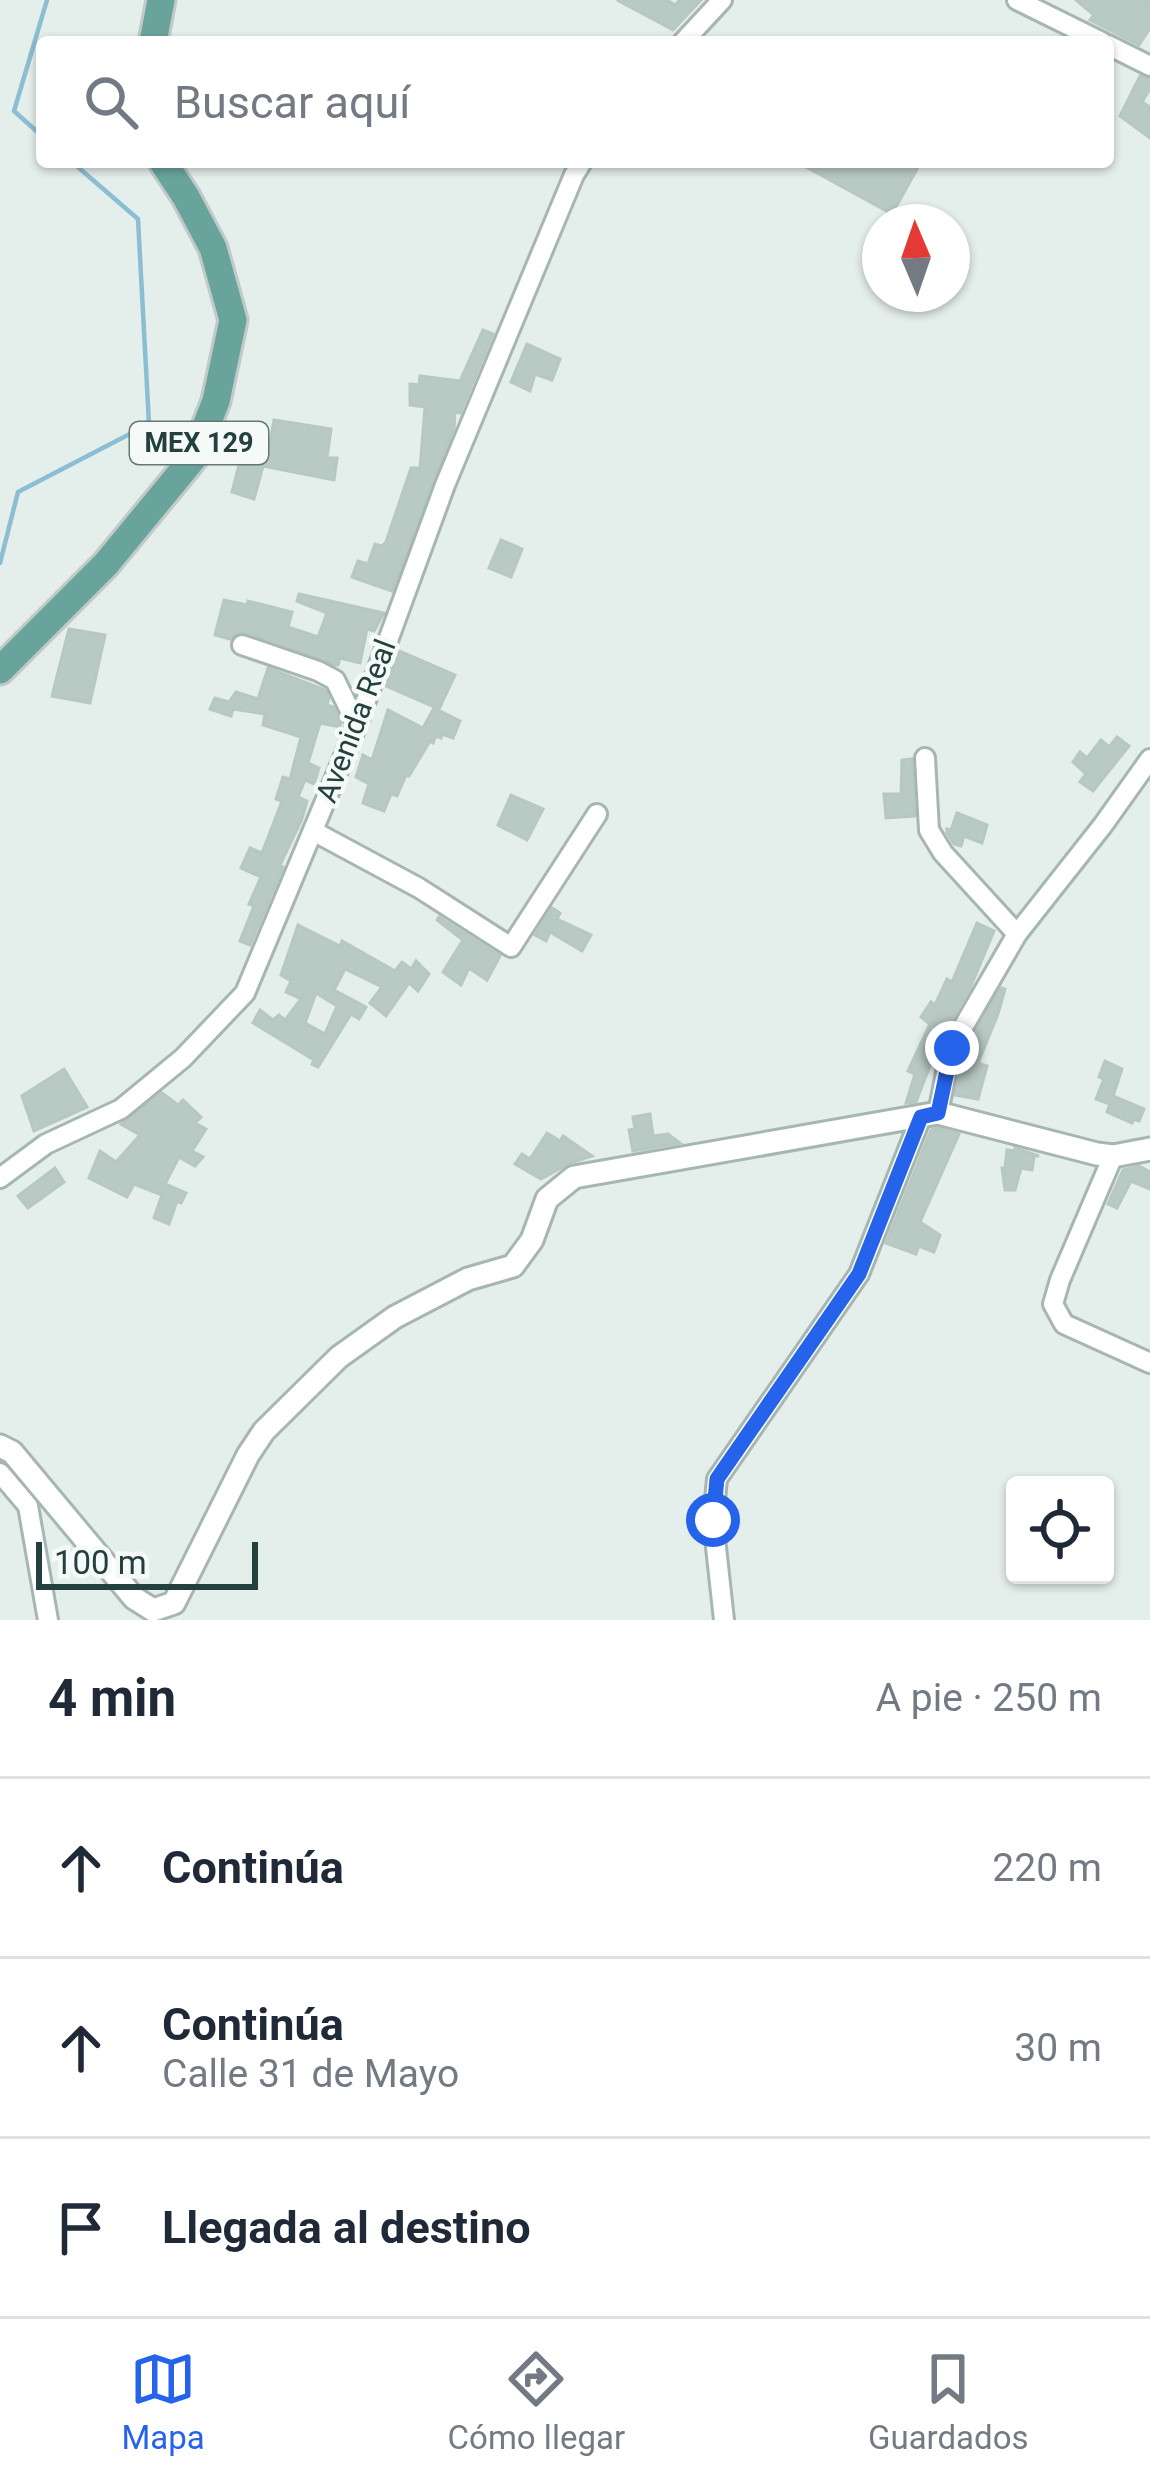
<!DOCTYPE html>
<html lang="es">
<head>
<meta charset="utf-8">
<style>
  body { margin:0; font-family:Roboto,sans-serif; background:#f6f6f7; color:#1f2937 }
  .controls { position:absolute; right:36px; bottom:36px; display:grid; overflow:hidden; border-radius:12px; box-shadow:0 3px 9px #0004 }
  .controls button { width:108px; height:108px; display:grid; place-items:center; padding:0; border:0; border-bottom:3px solid #e0e1e3; background:#fff; color:#1f2937; font:60px sans-serif }
  .compass { position:absolute; left:862px; top:204px; width:108px; height:108px; border-radius:50%; background:#fff; box-shadow:0 3px 9px #0004; rotate:358deg }
  .scale { position:absolute; left:36px; bottom:30px; width:222px; box-sizing:border-box; padding-left:12px; border:6px solid #23403c; border-top:0; font-size:33px; line-height:42px; white-space:nowrap; color:#23403c; -webkit-text-stroke:9px #f5faf8; paint-order:stroke }
  .stop { position:absolute; width:36px; height:36px; margin:-27px; border:9px solid #2563eb; border-radius:50%; background:#fff }
  .stop.end { background:#2563eb; border-color:#fff; box-shadow:0 3px 12px #0008 }
  .list { margin:0; padding:0; list-style:none }
  h2 { display:flex; justify-content:space-between; align-items:center; height:156px; margin:0; padding:0 48px; font-size:51px }
  h2 small { font-size:39px; font-weight:400; color:#747a83 }
  .list li { display:grid; grid-template-columns:78px 1fr auto; gap:36px; align-items:center; box-sizing:border-box; height:180px; padding:0 48px; border-top:3px solid #e0e1e3 }
  .list b { display:block; font-size:45px; white-space:nowrap }
  .list p { margin:0; font-size:39px; white-space:nowrap; color:#747a83 }
  .list em { font-size:39px; font-style:normal; color:#747a83 }
  .icon { flex:none; width:66px; height:66px; fill:none; stroke:currentColor; stroke-width:2; stroke-linecap:round; stroke-linejoin:round }
  .map { position:relative; flex:none; width:1150px; height:1620px; overflow:hidden }
  .search { position:absolute; background:#fff; box-shadow:0 3px 9px #0004; left:36px; right:36px; top:36px; height:132px; display:flex; align-items:center; gap:30px; box-sizing:border-box; padding:0 42px; border-radius:12px; color:#747a83; font-size:45px }
  .sheet { height:696px; background:#fff }
  nav { display:flex; justify-content:space-around; align-items:center; box-sizing:border-box; height:168px; border-top:3px solid #e0e1e3; background:#fff; font-size:33px; color:#747a83 }
  nav a { display:grid; justify-items:center; gap:6px }
  nav .on { color:#2563eb }
  .map>svg:first-child { display:block }
  .lines { fill:none; stroke-linecap:round; stroke-linejoin:round }
  .stream { stroke:#8cbed3; stroke-width:4.5 }
  .building { fill:#b9c9c4; stroke:#b7c8c3; stroke-width:3; fill-rule:evenodd }
  .minor-casing { stroke:#a6b6b3; stroke-width:24 }
  .tertiary-casing { stroke:#a6b6b3; stroke-width:27 }
  .primary-casing { stroke:#c1cac8; stroke-width:33 }
  .minor { stroke:#fff; stroke-width:18 }
  .tertiary { stroke:#fff; stroke-width:21 }
  .primary { stroke:#69a49c; stroke-width:27 }
  .route { stroke:#2563eb; stroke-width:15 }
  .labels { text-anchor:middle; stroke-width:9; stroke-linejoin:round; paint-order:stroke }
  .shield { fill:#f5faf8; stroke:#627874; stroke-width:3 }
  .shield-label { font-size:27px; font-weight:bold; fill:#23403c }
  .street-label { font-size:30px; fill:#23403c; stroke:#f5faf8 }
</style>
</head>
<body>
<div class="map">
<svg width="1150" height="1620" viewBox="0 0 1150 1620">
  <rect width="100%" height="100%" fill="#e4eeeb"/>
  <g class="lines">
    <g class="stream">
      <polyline points="42,136 14,111 47,0"/>
      <polyline points="0,563 18,492 149,424 138,219 72,162"/>
    </g>
  </g>
  <g class="building">
    <polygon points="617,0 667,0 675,5 680,0 701,0 673,30"/>
    <polygon points="1076,0 1150,0 1150,28 1139,45 1090,20 1094,15"/>
    <polygon points="1140,76 1150,79 1150,89 1142,102 1150,107 1150,138 1120,116"/>
    <polygon points="797,162 921,162 892,214"/>
    <polygon points="483,330 493,334 460,413 455,412 454,428 392,591 352,577 358,561 368,564 375,544 382,546 386,542 411,468 420,468 425,407 410,405 410,384 419,385 420,376 460,381"/>
    <polygon points="527,344 560,359 552,380 535,374 530,391 511,382"/>
    <polygon points="274,420 331,429 327,458 337,458 334,480 263,466 254,499 232,492 240,461 214,457 219,444 248,448 249,444 269,447"/>
    <polygon points="501,540 522,549 511,577 489,568"/>
    <polygon points="299,594 384,613 374,631 367,629 360,663 340,658 338,665 335,665 245,632 238,632 230,639 215,635 224,600 247,605 248,601 292,612 288,627 318,637 327,613 297,601"/>
    <polygon points="69,629 105,635 90,703 52,696"/>
    <polygon points="399,651 455,675 439,709 386,686"/>
    <polygon points="268,668 325,690 329,698 327,705 333,707 341,722 340,727 320,723 308,763 319,768 314,784 305,780 298,797 307,801 302,819 280,865 283,867 250,945 240,941 254,906 249,904 261,877 241,868 250,848 262,853 282,801 276,799 283,777 290,779 301,737 263,725 265,714 233,709 231,716 210,709 215,698 229,702 236,692 258,699"/>
    <polygon points="434,708 460,721 453,738 442,734 441,738 436,736 433,743 430,741 409,776 406,775 397,796 391,794 384,811 363,803 369,784 356,777 363,755 372,760 388,710 423,728"/>
    <polygon points="1117,737 1129,746 1093,791 1080,782 1086,774 1073,762 1080,752 1087,758 1101,740 1109,747"/>
    <polygon points="912,759 915,816 886,818 884,794 901,794 902,760"/>
    <polygon points="511,795 543,809 527,840 498,825"/>
    <polygon points="957,813 987,825 982,843 964,836 961,846 954,844 947,833 947,829 951,830"/>
    <polygon points="552,908 560,913 557,919 591,935 582,951 550,932 546,941 535,935"/>
    <polygon points="439,917 500,956 487,980 469,968 461,985 443,972 463,940 437,920"/>
    <polygon points="977,923 994,931 970,988 939,1042 916,1102 906,1103 915,1074 908,1071 930,1024 921,1017 931,1002 935,1005 947,979 952,982"/>
    <path d="M298,925L340,946L342,941L395,971L402,962L411,969L416,961L429,974L418,991L409,983L386,1016L370,1003L382,987L345,969L334,990L366,1007L359,1019L351,1014L318,1067L312,1064L314,1060L253,1023L260,1010L273,1020L279,1015L285,1020L301,999L286,992L291,981L281,975ZM316,993L337,1006L325,1034L305,1023Z"/>
    <polygon points="1001,988 1005,989 998,1014 978,1063 987,1066 978,1099 955,1095 964,1052"/>
    <polygon points="1105,1061 1122,1069 1113,1096 1144,1109 1139,1121 1134,1119 1132,1123 1107,1112 1110,1104 1096,1099 1104,1079 1099,1077"/>
    <polygon points="64,1069 87,1107 34,1131 22,1096"/>
    <polygon points="162,1093 178,1105 183,1100 201,1117 195,1123 206,1129 192,1151 203,1157 195,1166 179,1157 165,1184 186,1193 181,1203 177,1201 169,1224 154,1218 162,1195 134,1184 127,1197 89,1178 100,1151 116,1162 140,1135 121,1124"/>
    <polygon points="650,1114 653,1136 668,1134 680,1143 633,1151 629,1130 635,1129 633,1117"/>
    <polygon points="937,1128 959,1134 920,1222 940,1235 934,1252 919,1246 916,1254 886,1243 931,1130"/>
    <polygon points="547,1133 560,1141 563,1136 592,1156 570,1163 541,1179 515,1164 522,1154 530,1159"/>
    <polygon points="1015,1148 1039,1156 1034,1156 1032,1170 1021,1168 1015,1190 1005,1190 1002,1168 1005,1168 1007,1150 1015,1151"/>
    <polygon points="1139,1166 1150,1172 1150,1189 1131,1181 1117,1208 1108,1204 1123,1170"/>
    <polygon points="55,1168 64,1182 28,1208 18,1196"/>
  </g>
  <g class="lines">
    <defs>
      <g id="minor">
        <polyline points="1017,0 1102,42"/>
        <polyline points="683,42 722,0"/>
        <polyline points="1108,45 1150,66"/>
        <polyline points="242,645 318,671 335,680 357,725"/>
        <polyline points="925,758 929,830 943,853 1017,934"/>
        <polyline points="313,831 419,888 511,947 597,814"/>
        <polyline points="938,1113 951,1048 1017,934 1103,825 1150,759"/>
        <polyline points="1113,1156 1060,1280 1053,1304 1064,1324 1150,1363"/>
        <polyline points="0,1178 46,1144 121,1109 183,1058 245,993 357,725 445,485 574,175 582,162"/>
        <polyline points="0,1473 28,1506 48,1620"/>
        <polyline points="724,1620 713,1520 717,1479 859,1274 921,1117"/>
      </g>
      <polyline id="tertiary" points="0,1446 12,1452 134,1598 153,1610 174,1603 248,1455 264,1431 339,1357 395,1317 468,1279 513,1266 532,1240 547,1199 574,1177 938,1113 1097,1154 1113,1156 1150,1149"/>
      <g id="primary">
        <polyline points="153,42 161,0"/>
        <polyline points="0,670 106,564 194,457 216,401 233,320 213,248 186,197 163,162"/>
      </g>
    </defs>
    <use href="#minor" class="minor-casing"/>
    <use href="#tertiary" class="tertiary-casing"/>
    <use href="#primary" class="primary-casing"/>
    <use href="#minor" class="minor"/>
    <use href="#tertiary" class="tertiary"/>
    <use href="#primary" class="primary"/>
  </g>
  <g class="lines">
    <polyline class="route" points="713,1520 717,1479 859,1274 921,1117 938,1113 952,1048"/>
  </g>
  <g class="labels">
    <rect class="shield" x="130" y="422" width="138" height="42" rx="9"/>
    <g class="shield-label">
      <text x="199" y="452">MEX 129</text>
    </g>
    <g class="street-label">
      <text transform="translate(356 721) rotate(-69)" y="10">Avenida Real</text>
    </g>
  </g>
</svg>
<div class="controls">
<button><svg class="icon" aria-label="locate" viewBox="0 0 24 24"><circle cx="12" cy="12" r="6"/><path d="M12 2v4M12 18v4M2 12h4M18 12h4"/></svg></button>
</div>
<svg class="compass" viewBox="-18 -18 36 36"><path d="M0-13l5 13h-10z" fill="#e53935"/><path d="M0 13l5-13h-10z" fill="#747a83"/></svg>
<div class="scale">100 m</div>
<div class="stop" style="left:713px;top:1520px"></div>
<div class="stop end" style="left:952px;top:1048px"></div>
<div class="search"><svg class="icon" aria-label="search" viewBox="0 0 24 24"><circle cx="10" cy="10" r="6"/><path d="M15 15l6 6"/></svg>Buscar aquí</div>
</div>
<section class="sheet">
<h2>4 min<small>A pie · 250 m</small></h2>
<ul class="list">
<li><svg class="icon" aria-label="ahead" viewBox="0 0 24 24"><path d="M12 20V5M6 11l6-6 6 6"/></svg><div><b>Continúa</b></div><em>220 m</em></li>
<li><svg class="icon" aria-label="ahead" viewBox="0 0 24 24"><path d="M12 20V5M6 11l6-6 6 6"/></svg><div><b>Continúa</b><p>Calle 31 de Mayo</p></div><em>30 m</em></li>
<li><svg class="icon" aria-label="arrive" viewBox="0 0 24 24"><path d="M6 21V4h12l-3 4 3 4H6"/></svg><div><b>Llegada al destino</b></div></li>
</ul>
</section>
<nav>
<a class="on"><svg class="icon" aria-label="map" viewBox="0 0 24 24"><path d="M3 6l6-2 6 2 6-2v14l-6 2-6-2-6 2zM9 4v14M15 6v14"/></svg>Mapa</a>
<a><svg class="icon" aria-label="directions" viewBox="0 0 24 24"><path d="M12 3l9 9-9 9-9-9zM9 14v-3h6M13 9l2 2-2 2"/></svg>Cómo llegar</a>
<a><svg class="icon" aria-label="saved" viewBox="0 0 24 24"><path d="M7 4h10v16l-5-4-5 4z"/></svg>Guardados</a>
</nav>
</body>
</html>
